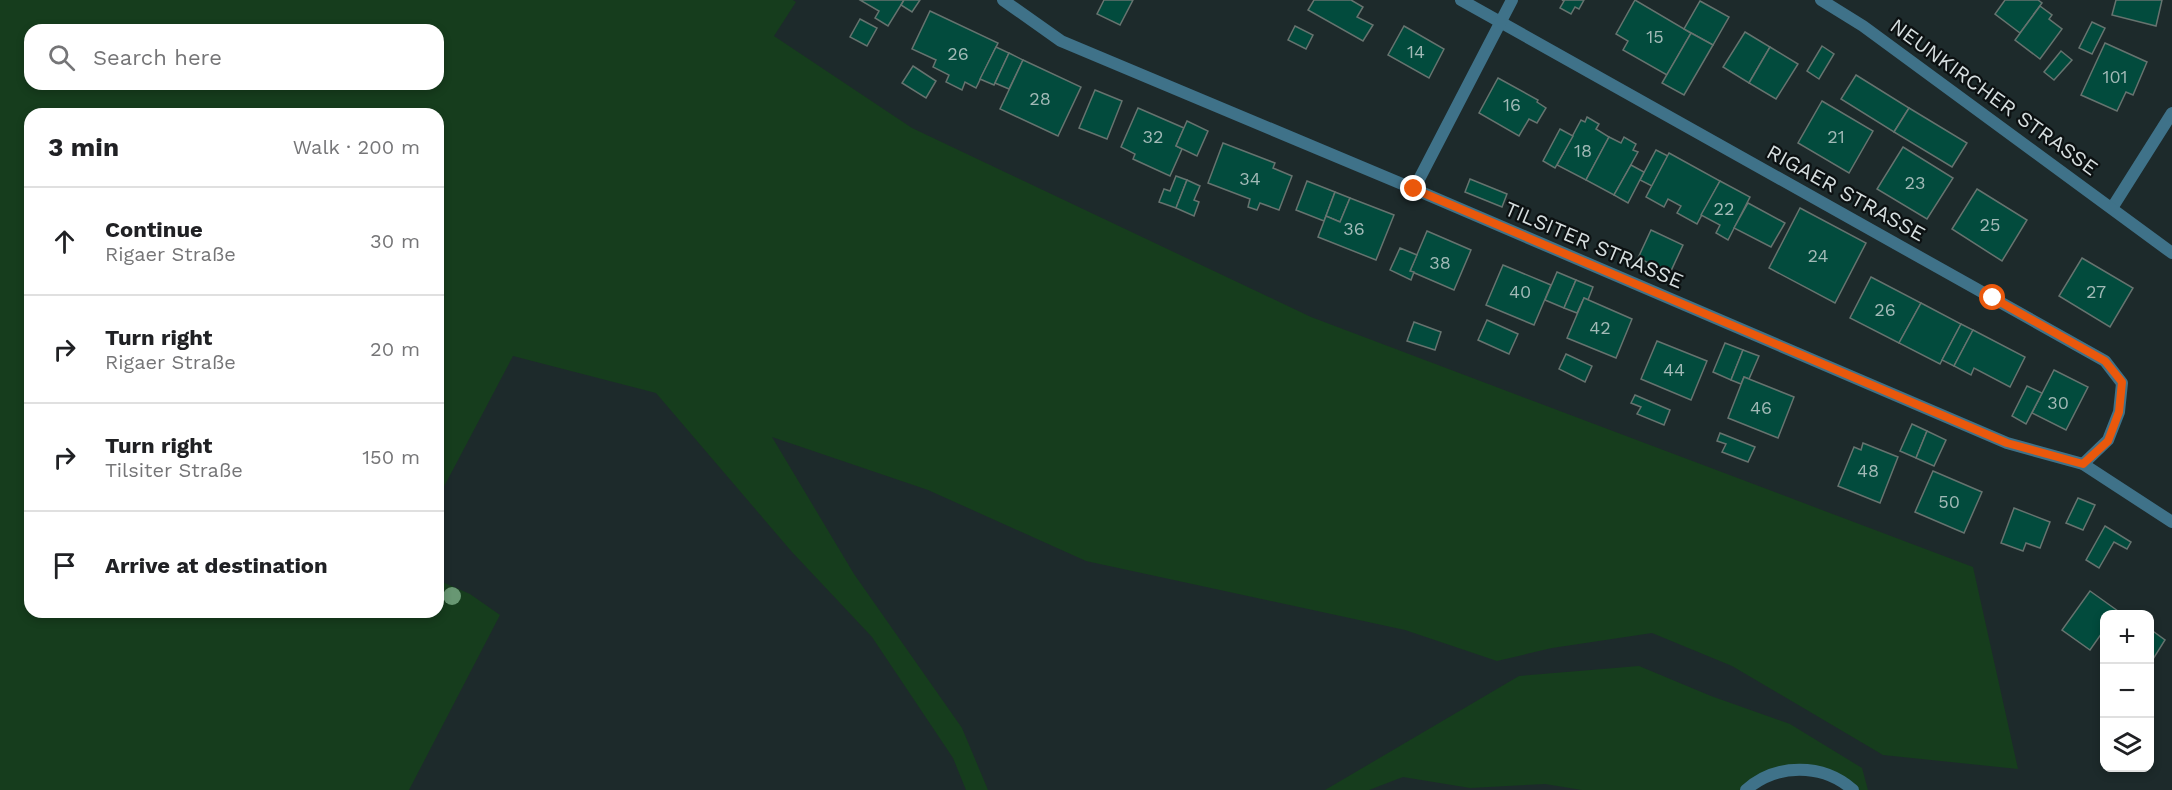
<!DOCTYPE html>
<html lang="en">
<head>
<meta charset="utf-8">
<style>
  body { margin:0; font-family:"Work Sans",sans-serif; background:#f6f6f6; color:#202124 }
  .controls { position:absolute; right:18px; bottom:18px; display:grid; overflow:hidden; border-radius:12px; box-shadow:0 3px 9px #0003 }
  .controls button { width:54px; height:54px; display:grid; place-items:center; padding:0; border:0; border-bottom:2px solid #e0e0e0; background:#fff; color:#202124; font:30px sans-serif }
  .stop { position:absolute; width:18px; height:18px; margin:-14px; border:4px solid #ea580c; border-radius:50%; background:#fff }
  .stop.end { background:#ea580c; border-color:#fff; box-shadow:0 2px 6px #0008 }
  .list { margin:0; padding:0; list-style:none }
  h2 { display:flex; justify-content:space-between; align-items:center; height:78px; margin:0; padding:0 24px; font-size:26px }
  h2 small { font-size:20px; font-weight:400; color:#757577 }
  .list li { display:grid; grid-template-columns:39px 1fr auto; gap:18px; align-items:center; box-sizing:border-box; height:108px; padding:0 24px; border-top:2px solid #e0e0e0 }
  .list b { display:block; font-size:22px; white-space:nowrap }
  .list p { margin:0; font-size:20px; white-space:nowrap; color:#757577 }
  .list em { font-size:20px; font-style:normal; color:#757577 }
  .icon { flex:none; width:33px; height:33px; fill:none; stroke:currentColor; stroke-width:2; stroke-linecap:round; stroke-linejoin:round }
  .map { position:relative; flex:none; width:2172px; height:790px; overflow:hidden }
  .search { position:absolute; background:#fff; box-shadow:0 3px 9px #0003; left:24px; top:24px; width:420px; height:66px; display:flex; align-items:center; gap:15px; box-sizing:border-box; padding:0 21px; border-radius:18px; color:#757577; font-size:22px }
  .panel { position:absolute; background:#fff; box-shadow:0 3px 9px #0003; left:24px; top:108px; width:420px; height:510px; border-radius:18px }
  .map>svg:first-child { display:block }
  .green { fill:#163d1d; fill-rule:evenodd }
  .building { fill:#024b3d; stroke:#66736f; stroke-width:1.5 }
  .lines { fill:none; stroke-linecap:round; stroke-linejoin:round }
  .minor { stroke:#3f7289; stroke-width:12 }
  .tertiary { stroke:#3f7289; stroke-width:12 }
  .tree { fill:#689773 }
  .route { stroke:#ea580c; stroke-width:8 }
  .labels { text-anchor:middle; stroke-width:4.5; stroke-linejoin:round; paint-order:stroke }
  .number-label { font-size:18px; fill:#a1b9b6 }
  .street-label { font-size:21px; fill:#d6dedf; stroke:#0c1112 }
</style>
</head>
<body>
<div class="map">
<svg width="2172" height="790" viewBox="0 0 2172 790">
  <rect width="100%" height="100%" fill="#1d2a2b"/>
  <g class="green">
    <path d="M0,0H793L796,2L774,36L912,128L1311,317L1973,567L2018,769L1883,755L1732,666L1652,633L1552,648L1497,661L1405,630L1086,561L928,490L772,437L854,574L962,728L988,790H966L953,758L872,637L792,552L656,393L513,356L438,498V114H30V612H438V580L470,594L500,615L409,790H0ZM30,30H438V84H30Z"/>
    <polygon points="1639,666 1711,696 1790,724 1862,768 1868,790 1853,790 1850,787 1792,769 1746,790 1582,790 1545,784 1470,788 1403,777 1369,790 1325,790 1519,676"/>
  </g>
  <g class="building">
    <polygon points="860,0 904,0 888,26 875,18 879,11"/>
    <polygon points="904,0 920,0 912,12 901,5"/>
    <polygon points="1104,0 1133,0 1120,25 1097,14"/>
    <polygon points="1314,0 1351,0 1363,7 1357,17 1373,25 1363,41 1308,10"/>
    <polygon points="1562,0 1584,0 1579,9 1575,7 1571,14 1560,8 1564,1"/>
    <polygon points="1635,0 1691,33 1667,75 1623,50 1628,41 1616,34"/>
    <polygon points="2005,0 2038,0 2042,3 2020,33 1995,14"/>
    <polygon points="2116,0 2162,0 2156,26 2112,15"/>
    <polygon points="1700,1 1729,17 1713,45 1684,29"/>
    <polygon points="2040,6 2052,15 2049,19 2062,29 2040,59 2015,40"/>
    <polygon points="930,11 998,43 976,88 965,82 962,90 946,82 949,75 933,67 936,60 912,49"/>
    <polygon points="860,19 877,28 867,46 850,37"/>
    <polygon points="2092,22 2105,28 2092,54 2079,48"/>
    <polygon points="1295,26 1313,35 1306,49 1288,40"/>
    <polygon points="1404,26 1444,49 1429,78 1388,55"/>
    <polygon points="1745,32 1770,47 1749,83 1723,67"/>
    <polygon points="1691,33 1713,45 1684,95 1662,83"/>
    <polygon points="2105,43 2147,62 2133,95 2126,92 2117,111 2081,95"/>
    <polygon points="1822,46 1834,54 1819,79 1807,71"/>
    <polygon points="996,47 1009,53 994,85 980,79"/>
    <polygon points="1770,47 1798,64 1776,99 1749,83"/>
    <polygon points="2061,51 2072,60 2054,80 2044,72"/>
    <polygon points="1009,53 1023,60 1009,89 995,83"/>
    <polygon points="1023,60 1081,87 1058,136 1000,109"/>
    <polygon points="913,66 936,81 926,98 902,83"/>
    <polygon points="1856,75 1909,108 1894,132 1841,99"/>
    <polygon points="1498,78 1538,100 1537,102 1546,108 1537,123 1529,119 1519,136 1479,113"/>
    <polygon points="1095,90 1122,101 1107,139 1079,128"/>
    <polygon points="1822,101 1873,131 1849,173 1798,143"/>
    <polygon points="1138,108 1184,128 1176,146 1182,149 1170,176 1133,159 1135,154 1121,147"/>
    <polygon points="1909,108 1967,143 1952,167 1894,132"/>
    <polygon points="1587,117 1599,124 1596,129 1609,137 1586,180 1557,165 1581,120 1585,122"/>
    <polygon points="1187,121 1208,131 1197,156 1176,146"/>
    <polygon points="1560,129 1573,136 1555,168 1543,161"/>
    <polygon points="1609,137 1621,143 1624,137 1636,144 1633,150 1638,152 1614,195 1586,180"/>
    <polygon points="1223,143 1275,163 1273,168 1292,176 1279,210 1260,203 1257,210 1248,207 1250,199 1208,183"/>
    <polygon points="1903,147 1953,178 1927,219 1877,189"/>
    <polygon points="1656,150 1668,156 1652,186 1640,180"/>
    <polygon points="1669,153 1720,181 1697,224 1677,213 1681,206 1668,199 1664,207 1646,197"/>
    <polygon points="1631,165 1644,172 1628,203 1614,195"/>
    <polygon points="1176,176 1187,180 1176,208 1159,202 1164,189 1170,191"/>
    <polygon points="1470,179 1507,194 1502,207 1465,192"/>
    <polygon points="1187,180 1200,186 1194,200 1199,202 1194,216 1176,208"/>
    <polygon points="1307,181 1335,192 1324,221 1296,210"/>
    <polygon points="1720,181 1750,197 1728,240 1716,233 1720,225 1701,215"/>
    <polygon points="1977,189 2027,220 2002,261 1952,229"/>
    <polygon points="1335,192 1350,198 1340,222 1326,216"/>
    <polygon points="1350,198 1394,215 1376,260 1318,237 1326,216 1340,222"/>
    <polygon points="1748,203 1785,223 1771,247 1734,228"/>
    <polygon points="1800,208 1866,243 1835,303 1769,268"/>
    <polygon points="1651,230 1683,245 1670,273 1638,258"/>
    <polygon points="1427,231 1471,250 1454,290 1410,271"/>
    <polygon points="1400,248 1417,255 1410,271 1414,272 1411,280 1390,270"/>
    <polygon points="2082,258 2133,288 2110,327 2059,296"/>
    <polygon points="1503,265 1551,285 1534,325 1486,305"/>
    <polygon points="1557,272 1576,280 1564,308 1545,300"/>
    <polygon points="1871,277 1921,303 1899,343 1850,318"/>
    <polygon points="1576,280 1593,287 1588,300 1584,298 1577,313 1564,308"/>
    <polygon points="1584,298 1632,319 1616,358 1567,338"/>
    <polygon points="1921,303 1961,324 1940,364 1899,343"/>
    <polygon points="1487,320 1518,334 1509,354 1478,340"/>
    <polygon points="1414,322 1441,332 1435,350 1407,341"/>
    <polygon points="1961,324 1973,330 1954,366 1942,360"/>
    <polygon points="1973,330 2025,357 2010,387 1974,368 1971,375 1954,366"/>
    <polygon points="1657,341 1707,361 1691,400 1641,379"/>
    <polygon points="1725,343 1743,350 1731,380 1713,372"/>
    <polygon points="1743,350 1759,356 1749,379 1744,377 1741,384 1731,380"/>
    <polygon points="1566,354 1592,366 1585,382 1559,369"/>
    <polygon points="2054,370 2088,387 2066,430 2032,413"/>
    <polygon points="1744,377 1794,397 1778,438 1728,418"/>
    <polygon points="2027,386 2042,393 2026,424 2012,416"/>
    <polygon points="1635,395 1670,410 1664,425 1637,414 1641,407 1631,403"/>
    <polygon points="1912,424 1927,431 1916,458 1900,451"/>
    <polygon points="1927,431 1946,440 1934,466 1916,458"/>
    <polygon points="1720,433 1755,447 1748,462 1722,452 1726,444 1717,441"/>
    <polygon points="1863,443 1898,457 1880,503 1838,486 1854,447 1861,450"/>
    <polygon points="1933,471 1982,492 1964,533 1915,512"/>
    <polygon points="2078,498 2095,505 2083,530 2066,523"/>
    <polygon points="2014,508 2050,522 2040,548 2026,543 2023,551 2001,543"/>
    <polygon points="2105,526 2131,542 2127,549 2114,542 2099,568 2086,560"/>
    <polygon points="2090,591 2118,611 2115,614 2104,614 2104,630 2090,650 2062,630"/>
    <polygon points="2150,629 2165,640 2150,664"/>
  </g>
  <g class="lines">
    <g class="minor">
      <polyline points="1003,0 1061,41 1414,189 2007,443 2083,464 2172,522"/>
      <polyline points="1461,0 2105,361 2122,383 2119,412 2108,440 2083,464"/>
      <polyline points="1414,189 1512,0"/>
      <polyline points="2112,208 2172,113"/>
      <path d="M1746,790C1776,763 1823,763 1853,790"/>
    </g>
    <polyline class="tertiary" points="1821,0 1863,26 2172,253"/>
  </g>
  <circle class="tree" cx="452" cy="596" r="9"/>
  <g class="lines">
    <polyline class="route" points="1414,189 2007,443 2083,464 2108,441 2119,412 2122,382 2105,361 1993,298"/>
  </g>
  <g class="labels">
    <g class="number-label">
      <text x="1655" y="43">15</text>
      <text x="1416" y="58">14</text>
      <text x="958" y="60">26</text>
      <text x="2115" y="83">101</text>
      <text x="1040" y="105">28</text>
      <text x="1512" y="111">16</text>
      <text x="1153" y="143">32</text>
      <text x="1836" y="143">21</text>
      <text x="1583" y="157">18</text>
      <text x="1250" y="185">34</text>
      <text x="1915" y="189">23</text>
      <text x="1724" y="215">22</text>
      <text x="1990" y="231">25</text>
      <text x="1354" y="235">36</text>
      <text x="1818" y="262">24</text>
      <text x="1440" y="269">38</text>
      <text x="1520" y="298">40</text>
      <text x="2096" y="298">27</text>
      <text x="1885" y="316">26</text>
      <text x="1600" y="334">42</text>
      <text x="1674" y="376">44</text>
      <text x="2058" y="409">30</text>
      <text x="1761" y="414">46</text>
      <text x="1868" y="477">48</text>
      <text x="1949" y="508">50</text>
    </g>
    <g class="street-label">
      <text transform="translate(1994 97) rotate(36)" y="7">NEUNKIRCHER STRASSE</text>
      <text transform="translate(1846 193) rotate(29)" y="7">RIGAER STRASSE</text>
      <text transform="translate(1594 245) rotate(23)" y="7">TILSITER STRASSE</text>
    </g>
  </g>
</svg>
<div class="controls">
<button>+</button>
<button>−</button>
<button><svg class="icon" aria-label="layers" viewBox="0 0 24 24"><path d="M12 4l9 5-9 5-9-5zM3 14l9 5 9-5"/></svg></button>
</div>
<div class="stop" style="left:1993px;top:298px"></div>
<div class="stop end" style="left:1414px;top:189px"></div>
<div class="search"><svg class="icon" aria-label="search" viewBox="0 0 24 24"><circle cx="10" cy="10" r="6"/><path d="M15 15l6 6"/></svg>Search here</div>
<section class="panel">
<h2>3 min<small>Walk · 200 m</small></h2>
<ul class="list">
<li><svg class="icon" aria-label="ahead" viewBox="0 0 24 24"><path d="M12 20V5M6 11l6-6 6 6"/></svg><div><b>Continue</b><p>Rigaer Straße</p></div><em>30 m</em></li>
<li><svg class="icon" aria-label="right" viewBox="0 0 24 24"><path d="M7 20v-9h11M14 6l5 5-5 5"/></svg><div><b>Turn right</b><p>Rigaer Straße</p></div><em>20 m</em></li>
<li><svg class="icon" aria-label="right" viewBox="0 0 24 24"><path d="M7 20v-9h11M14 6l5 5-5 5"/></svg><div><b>Turn right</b><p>Tilsiter Straße</p></div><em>150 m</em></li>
<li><svg class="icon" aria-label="arrive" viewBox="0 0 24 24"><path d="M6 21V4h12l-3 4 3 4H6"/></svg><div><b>Arrive at destination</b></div></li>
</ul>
</section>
</div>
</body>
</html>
